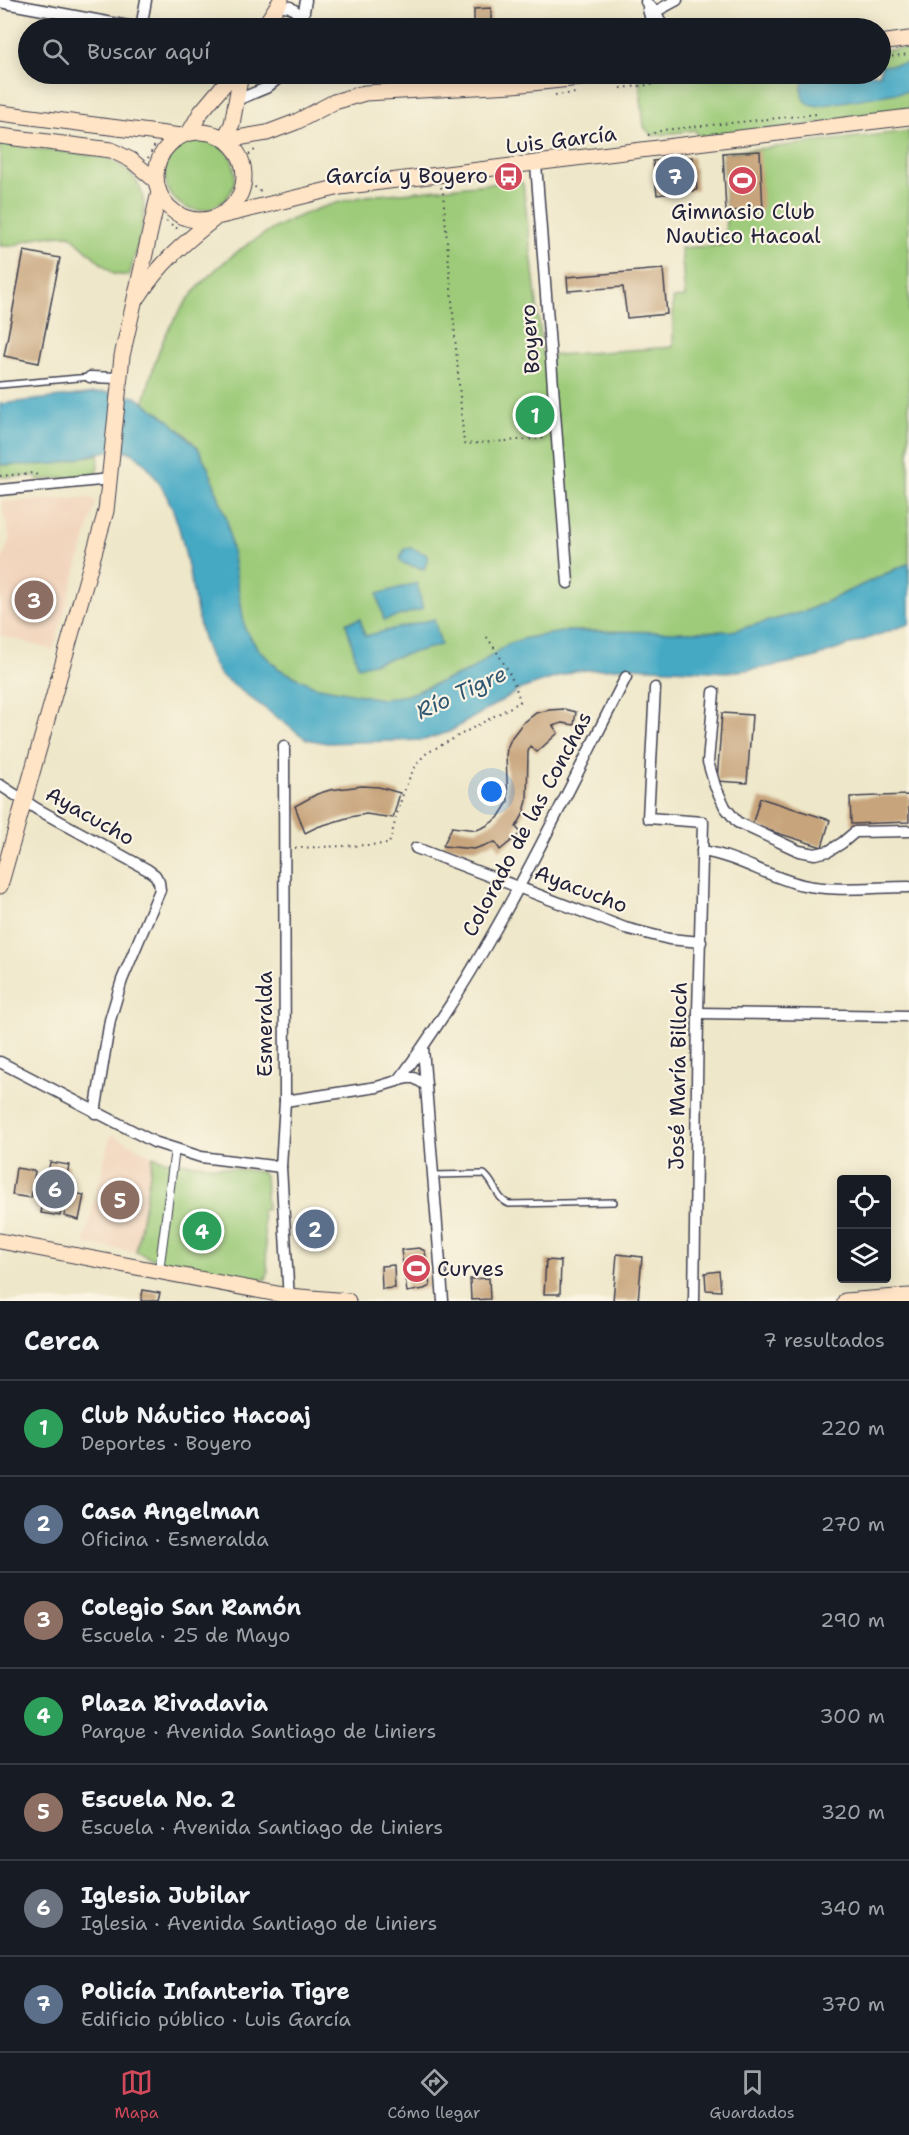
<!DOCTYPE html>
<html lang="es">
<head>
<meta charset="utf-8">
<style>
  body { margin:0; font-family:"Shantell Sans",sans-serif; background:#242831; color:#f1f3f6 }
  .controls { position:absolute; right:18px; bottom:18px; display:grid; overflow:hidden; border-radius:6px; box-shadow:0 3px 15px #0003 }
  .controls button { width:54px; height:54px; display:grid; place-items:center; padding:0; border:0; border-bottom:2px solid #363941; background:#171b24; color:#f1f3f6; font:30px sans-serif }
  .you { position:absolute; left:492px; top:792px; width:21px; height:21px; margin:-15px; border:4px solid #fff; border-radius:50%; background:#1a73e8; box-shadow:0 0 0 9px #1a73e833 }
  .badge { display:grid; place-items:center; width:39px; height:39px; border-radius:50%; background:#d1495b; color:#fff; font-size:20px; font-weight:700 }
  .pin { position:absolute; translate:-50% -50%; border:3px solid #fff; box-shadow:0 2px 6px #0006 }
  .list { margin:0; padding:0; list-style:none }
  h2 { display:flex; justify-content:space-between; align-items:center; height:78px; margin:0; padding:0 24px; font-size:26px }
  h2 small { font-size:20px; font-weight:400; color:#9ea1a6 }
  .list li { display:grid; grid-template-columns:39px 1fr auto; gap:18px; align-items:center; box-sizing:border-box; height:96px; padding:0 24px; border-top:2px solid #363941 }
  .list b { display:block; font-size:22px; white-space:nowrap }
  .list p { margin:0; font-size:20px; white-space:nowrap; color:#9ea1a6 }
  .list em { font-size:20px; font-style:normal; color:#9ea1a6 }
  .icon { flex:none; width:33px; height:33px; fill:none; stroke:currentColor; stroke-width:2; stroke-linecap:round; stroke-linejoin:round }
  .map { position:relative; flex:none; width:909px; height:1301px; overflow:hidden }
  .search { position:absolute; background:#171b24; box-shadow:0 3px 15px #0003; left:18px; right:18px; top:18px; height:66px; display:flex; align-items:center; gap:15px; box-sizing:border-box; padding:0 21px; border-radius:33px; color:#9ea1a6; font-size:22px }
  .sheet { height:750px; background:#171b24 }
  nav { display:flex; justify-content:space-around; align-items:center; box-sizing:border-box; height:84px; border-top:2px solid #363941; background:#171b24; font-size:16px; color:#9ea1a6 }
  nav a { display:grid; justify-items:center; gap:3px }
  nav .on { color:#d1495b }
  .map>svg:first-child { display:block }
  .built { fill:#f2d5bd }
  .green { fill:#9dcb79; stroke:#60765a; stroke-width:1.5 }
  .water { fill:#44a9c4; stroke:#336680; stroke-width:1.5 }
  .building { fill:#c7a47b }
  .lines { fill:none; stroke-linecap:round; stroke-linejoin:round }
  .service-casing { stroke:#414050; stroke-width:8 }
  .pedestrian-casing { stroke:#414050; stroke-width:10 }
  .minor-casing { stroke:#414050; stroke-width:13 }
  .secondary-casing { stroke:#414050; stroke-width:17 }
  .path { stroke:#414050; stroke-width:2; stroke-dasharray:1.5 4.5; stroke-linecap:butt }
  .service { stroke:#fff; stroke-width:5 }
  .pedestrian { stroke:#fff; stroke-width:8 }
  .minor { stroke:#fff; stroke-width:10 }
  .secondary { stroke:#ffe4c6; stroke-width:15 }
  .labels { text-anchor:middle; stroke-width:4.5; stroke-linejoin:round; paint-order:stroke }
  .street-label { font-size:21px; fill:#22223b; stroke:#fcf5e5 }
  .poi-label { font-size:21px; fill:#22223b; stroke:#fcf5e5; text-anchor:end }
  .water-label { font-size:22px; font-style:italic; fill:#305872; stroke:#fcf5e5 }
</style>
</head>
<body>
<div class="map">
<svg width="909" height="1301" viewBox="0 0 909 1301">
  <rect width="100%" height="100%" fill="#fcf5e5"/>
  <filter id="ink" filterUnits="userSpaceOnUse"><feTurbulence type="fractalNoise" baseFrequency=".0167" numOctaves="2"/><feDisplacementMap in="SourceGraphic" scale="12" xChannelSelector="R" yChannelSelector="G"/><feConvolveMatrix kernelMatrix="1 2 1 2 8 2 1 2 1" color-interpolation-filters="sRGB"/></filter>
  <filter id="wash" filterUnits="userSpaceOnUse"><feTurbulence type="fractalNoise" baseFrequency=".008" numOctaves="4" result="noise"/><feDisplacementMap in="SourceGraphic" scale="24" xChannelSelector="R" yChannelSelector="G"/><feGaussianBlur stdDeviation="1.35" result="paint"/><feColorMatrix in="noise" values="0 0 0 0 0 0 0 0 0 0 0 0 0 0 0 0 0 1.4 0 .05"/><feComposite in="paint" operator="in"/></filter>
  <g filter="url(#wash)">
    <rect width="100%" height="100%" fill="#eee7c9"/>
    <g class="built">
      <polygon points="91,498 96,502 53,650 0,635 0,566 10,538 1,502"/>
      <polygon points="111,1134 153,1156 136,1252 84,1243"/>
    </g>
    <g class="green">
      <polygon points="909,48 909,113 699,138 695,130 652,136 644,127 639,78 681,74 880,74 881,51"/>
      <path d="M909,131V563L806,611L732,631L688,632L568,631L526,638L508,644L469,671L407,695L382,699L314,686L279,669L258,649L245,629L227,520L209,470L198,448L184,433L144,402C151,376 157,349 171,325C209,258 287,211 362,197C378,194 395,194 411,192C448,188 484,184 520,181L523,184L543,356L673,347V298L685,297L681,248L725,245L726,211L723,153Z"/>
      <circle cx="200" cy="175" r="35"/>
      <path d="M0,144L105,157C164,182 142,229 129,276L113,274L70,235L41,236L12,246H0Z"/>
      <polygon points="99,454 97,475 38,480 36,476 0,477 0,465 56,463"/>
      <path d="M153,1156L163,1160L262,1172L265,1176L267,1210L262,1209L268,1273L266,1279L261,1280L235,1276L226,1278L189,1263L184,1269C171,1268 150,1257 136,1252Z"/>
    </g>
    <g class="water">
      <path d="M909,63V91L818,106C803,104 799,96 803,82C826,69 854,74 880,74L881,66Z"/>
      <path d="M104,392L136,397L169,420L198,448L209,470L227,520L245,629L258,649L279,669L314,686L382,699L407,695L469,671L508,644L526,638L568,631L688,632L732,631L806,611L909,563V624L813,658L763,668L728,672L632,667L575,671L521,689L449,732L424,740L327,743L306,739L220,675C206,655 200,631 196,607C186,562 182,512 153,474C148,466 139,456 130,452C111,444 76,462 55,464C37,465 18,465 0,465V404Z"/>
      <polygon points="411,548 426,554 428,558 424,569 402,563 400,559 404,549"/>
      <polygon points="417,583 423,609 384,620 377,594"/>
      <polygon points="360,619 365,636 434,619 441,645 358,667 346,623"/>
    </g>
    <g id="blocks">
      <g class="building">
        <polygon points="491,8 491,28 474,28 474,9"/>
        <polygon points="760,151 763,210 726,211 723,153"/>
        <polygon points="693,157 697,190 657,195 653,161"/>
        <polygon points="24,251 60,258 39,363 4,356"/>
        <polygon points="663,269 667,314 627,318 623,287 568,291 567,277"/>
        <polygon points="564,709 576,712 574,725 562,723 553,726 558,733 537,752 530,746 528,752 527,801 523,815 516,827 521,833 500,850 495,842 474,849 443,846 452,827 477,830 486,826 498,818 508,802 506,756 507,748 512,737 522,724 536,713 549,710"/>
        <polygon points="722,713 752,715 747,783 717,781"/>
        <polygon points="362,786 379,787 400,793 393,818 366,814 350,817 317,827 305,833 295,806 317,794 330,790"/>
        <polygon points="909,795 909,822 851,824 850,797"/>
        <polygon points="760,798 830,820 822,847 752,825"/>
        <polygon points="50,1162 69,1165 60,1216 41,1213"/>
        <polygon points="16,1168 35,1171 31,1198 12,1195"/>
        <polygon points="69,1192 84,1195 79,1220 64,1216"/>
        <polygon points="419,1248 425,1251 430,1286 424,1289 407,1292 401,1250"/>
        <polygon points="617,1254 642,1257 638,1301 613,1301"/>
        <polygon points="546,1260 561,1261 560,1294 544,1294"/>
        <polygon points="394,1265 395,1288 382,1289 381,1266"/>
        <polygon points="719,1271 721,1291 706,1290 705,1273"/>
        <polygon points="489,1278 490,1299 471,1300 470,1279"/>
        <polygon points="143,1290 160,1293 158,1301 141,1301"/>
      </g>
    </g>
  </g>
  <g filter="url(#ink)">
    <use href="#blocks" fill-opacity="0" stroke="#414050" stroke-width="1.5"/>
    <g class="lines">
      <defs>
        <g id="service">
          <polyline points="0,385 90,377"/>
          <path d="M433,1175L484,1174C495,1182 496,1199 509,1204L614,1202"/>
        </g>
        <polyline id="pedestrian" points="159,1271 175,1149"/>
        <g id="minor">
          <polyline points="0,2 139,28"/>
          <polyline points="646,2 656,12 663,28"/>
          <polyline points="277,5 290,7 303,17"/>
          <polyline points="648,9 653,28"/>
          <polyline points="651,14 677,0"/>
          <polyline points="141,28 146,0"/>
          <polyline points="301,28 306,0"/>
          <polyline points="237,100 266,88 284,74"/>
          <polyline points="536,164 568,583"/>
          <polyline points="90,377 120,378"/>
          <polyline points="0,490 110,479"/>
          <polyline points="655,688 648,818 703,822 698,1013 694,1301"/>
          <polyline points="714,692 708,762 715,786 725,807 737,822 799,851 815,854 829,851 842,843 855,832 909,831"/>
          <polyline points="284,746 285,1101 281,1167 289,1300"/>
          <polyline points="0,785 37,809 148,870 155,875 159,882 160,890 122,980 110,1020 95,1113"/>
          <polyline points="416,848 625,928 669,939 701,942"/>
          <path d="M702,851C737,856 768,877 803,885C836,892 875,887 909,887"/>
          <polyline points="698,1013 909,1016"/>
          <polyline points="423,1048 443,1301"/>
          <polyline points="0,1062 154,1142 201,1157 281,1167"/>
          <path d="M399,1080C491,956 556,814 626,677"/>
          <polyline points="285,1101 377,1087 407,1078 414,1078 426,1085"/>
        </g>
        <g id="secondary">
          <polyline points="263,28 281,0"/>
          <polyline points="880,43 909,39"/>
          <polyline points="0,113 181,136"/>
          <circle cx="200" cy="176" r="44"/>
          <polyline points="189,133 201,112 233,74"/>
          <polyline points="0,136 111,150 131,160 156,181"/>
          <polyline points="224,139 232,124 241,74"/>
          <polyline points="226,140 267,133 296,122 334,102 365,93 513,85 618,74"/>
          <polyline points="221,216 340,187 909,117"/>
          <path d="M139,296C159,264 185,242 214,219"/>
          <polyline points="0,886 106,511 122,356 159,192"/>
          <polyline points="0,1241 288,1296 348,1301"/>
          <polyline points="845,1301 909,1296"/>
        </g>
      </defs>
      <use href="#service" class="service-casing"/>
      <use href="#pedestrian" class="pedestrian-casing"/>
      <use href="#minor" class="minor-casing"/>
      <use href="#secondary" class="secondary-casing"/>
      <g class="path">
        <polyline points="880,58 909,54"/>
        <polyline points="621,88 746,74"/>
        <polyline points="555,95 577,93"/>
        <polyline points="648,135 663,130 817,114"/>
        <polyline points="249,155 256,149"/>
        <polyline points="148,158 155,145"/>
        <polyline points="250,183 262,193"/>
        <polyline points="441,187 443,193 464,444 547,438"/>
        <polyline points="166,221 181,231"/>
        <polyline points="0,476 34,473 38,476"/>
        <path d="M295,848L389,844C397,817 405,771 427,753L520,702C515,679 500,656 486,636"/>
      </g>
      <use href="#service" class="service"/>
      <use href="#pedestrian" class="pedestrian"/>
      <use href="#minor" class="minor"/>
      <use href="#secondary" class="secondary"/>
    </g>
  </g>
  <defs>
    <symbol id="bus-disc" viewBox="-11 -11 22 22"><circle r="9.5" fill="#d1495b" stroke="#fcf5e5"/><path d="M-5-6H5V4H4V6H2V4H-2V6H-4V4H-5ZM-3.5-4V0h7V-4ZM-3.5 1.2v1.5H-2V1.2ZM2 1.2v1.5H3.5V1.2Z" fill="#fff"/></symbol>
    <symbol id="stadium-disc" viewBox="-11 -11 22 22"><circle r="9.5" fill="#d1495b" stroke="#fcf5e5"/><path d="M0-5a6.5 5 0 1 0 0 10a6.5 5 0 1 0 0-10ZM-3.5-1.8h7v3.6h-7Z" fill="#fff"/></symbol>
  </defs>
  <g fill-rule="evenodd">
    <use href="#bus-disc" x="492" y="160" width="33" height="33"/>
    <use href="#stadium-disc" x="726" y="164" width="33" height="33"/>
    <use href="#stadium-disc" x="400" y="1252" width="33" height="33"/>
  </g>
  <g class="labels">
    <g class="street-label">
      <text transform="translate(561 140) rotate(-7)" y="7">Luis García</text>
      <text transform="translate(530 339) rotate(-94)" y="7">Boyero</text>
      <text transform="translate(90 816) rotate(29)" y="7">Ayacucho</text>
      <text transform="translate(527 824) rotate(-62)" y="7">Colorado de las Conchas</text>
      <text transform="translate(581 889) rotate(21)" y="7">Ayacucho</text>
      <text transform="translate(265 1024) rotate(-90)" y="7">Esmeralda</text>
      <text transform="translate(678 1076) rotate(-89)" y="7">José María Billoch</text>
    </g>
    <g class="poi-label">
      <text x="488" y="183">García y Boyero</text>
      <text x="743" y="219" text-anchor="middle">Gimnasio Club<tspan x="743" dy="24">Nautico Hacoal</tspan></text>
      <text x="437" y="1276" text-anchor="start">Curves</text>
    </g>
    <g class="water-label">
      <text transform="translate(461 692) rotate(-25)" y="8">Río Tigre</text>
    </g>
  </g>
</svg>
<div class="controls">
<button><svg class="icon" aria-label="locate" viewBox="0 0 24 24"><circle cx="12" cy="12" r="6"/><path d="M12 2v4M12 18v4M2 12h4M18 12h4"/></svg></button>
<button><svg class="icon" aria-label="layers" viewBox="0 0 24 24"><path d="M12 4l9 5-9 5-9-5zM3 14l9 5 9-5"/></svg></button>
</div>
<div class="you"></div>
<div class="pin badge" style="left:535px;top:415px;background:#2e9e5b">1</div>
<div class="pin badge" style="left:315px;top:1229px;background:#5c6f8a">2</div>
<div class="pin badge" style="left:34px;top:600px;background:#8d6e63">3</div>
<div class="pin badge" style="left:202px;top:1231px;background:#2e9e5b">4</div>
<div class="pin badge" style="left:120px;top:1200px;background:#8d6e63">5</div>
<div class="pin badge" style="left:55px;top:1189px;background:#6b7280">6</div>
<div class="pin badge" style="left:675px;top:176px;background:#5c6f8a">7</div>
<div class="search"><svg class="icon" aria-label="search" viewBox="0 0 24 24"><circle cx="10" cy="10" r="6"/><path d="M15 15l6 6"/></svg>Buscar aquí</div>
</div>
<section class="sheet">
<h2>Cerca<small>7 resultados</small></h2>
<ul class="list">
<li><span class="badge" style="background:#2e9e5b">1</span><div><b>Club Náutico Hacoaj</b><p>Deportes · Boyero</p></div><em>220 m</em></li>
<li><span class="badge" style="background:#5c6f8a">2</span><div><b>Casa Angelman</b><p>Oficina · Esmeralda</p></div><em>270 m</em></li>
<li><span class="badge" style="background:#8d6e63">3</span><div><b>Colegio San Ramón</b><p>Escuela · 25 de Mayo</p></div><em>290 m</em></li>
<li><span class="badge" style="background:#2e9e5b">4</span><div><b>Plaza Rivadavia</b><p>Parque · Avenida Santiago de Liniers</p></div><em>300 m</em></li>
<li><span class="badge" style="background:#8d6e63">5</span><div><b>Escuela No. 2</b><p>Escuela · Avenida Santiago de Liniers</p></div><em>320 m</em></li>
<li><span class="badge" style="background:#6b7280">6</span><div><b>Iglesia Jubilar</b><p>Iglesia · Avenida Santiago de Liniers</p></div><em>340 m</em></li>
<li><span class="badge" style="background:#5c6f8a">7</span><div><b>Policía Infanteria Tigre</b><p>Edificio público · Luis García</p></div><em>370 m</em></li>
</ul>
</section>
<nav>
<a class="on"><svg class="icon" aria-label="map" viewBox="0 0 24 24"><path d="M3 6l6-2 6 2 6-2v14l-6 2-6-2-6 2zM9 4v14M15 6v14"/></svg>Mapa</a>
<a><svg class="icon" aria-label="directions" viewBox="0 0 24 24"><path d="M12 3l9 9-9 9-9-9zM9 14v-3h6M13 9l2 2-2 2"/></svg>Cómo llegar</a>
<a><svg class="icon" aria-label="saved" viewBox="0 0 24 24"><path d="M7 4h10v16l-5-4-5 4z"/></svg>Guardados</a>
</nav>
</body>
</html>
